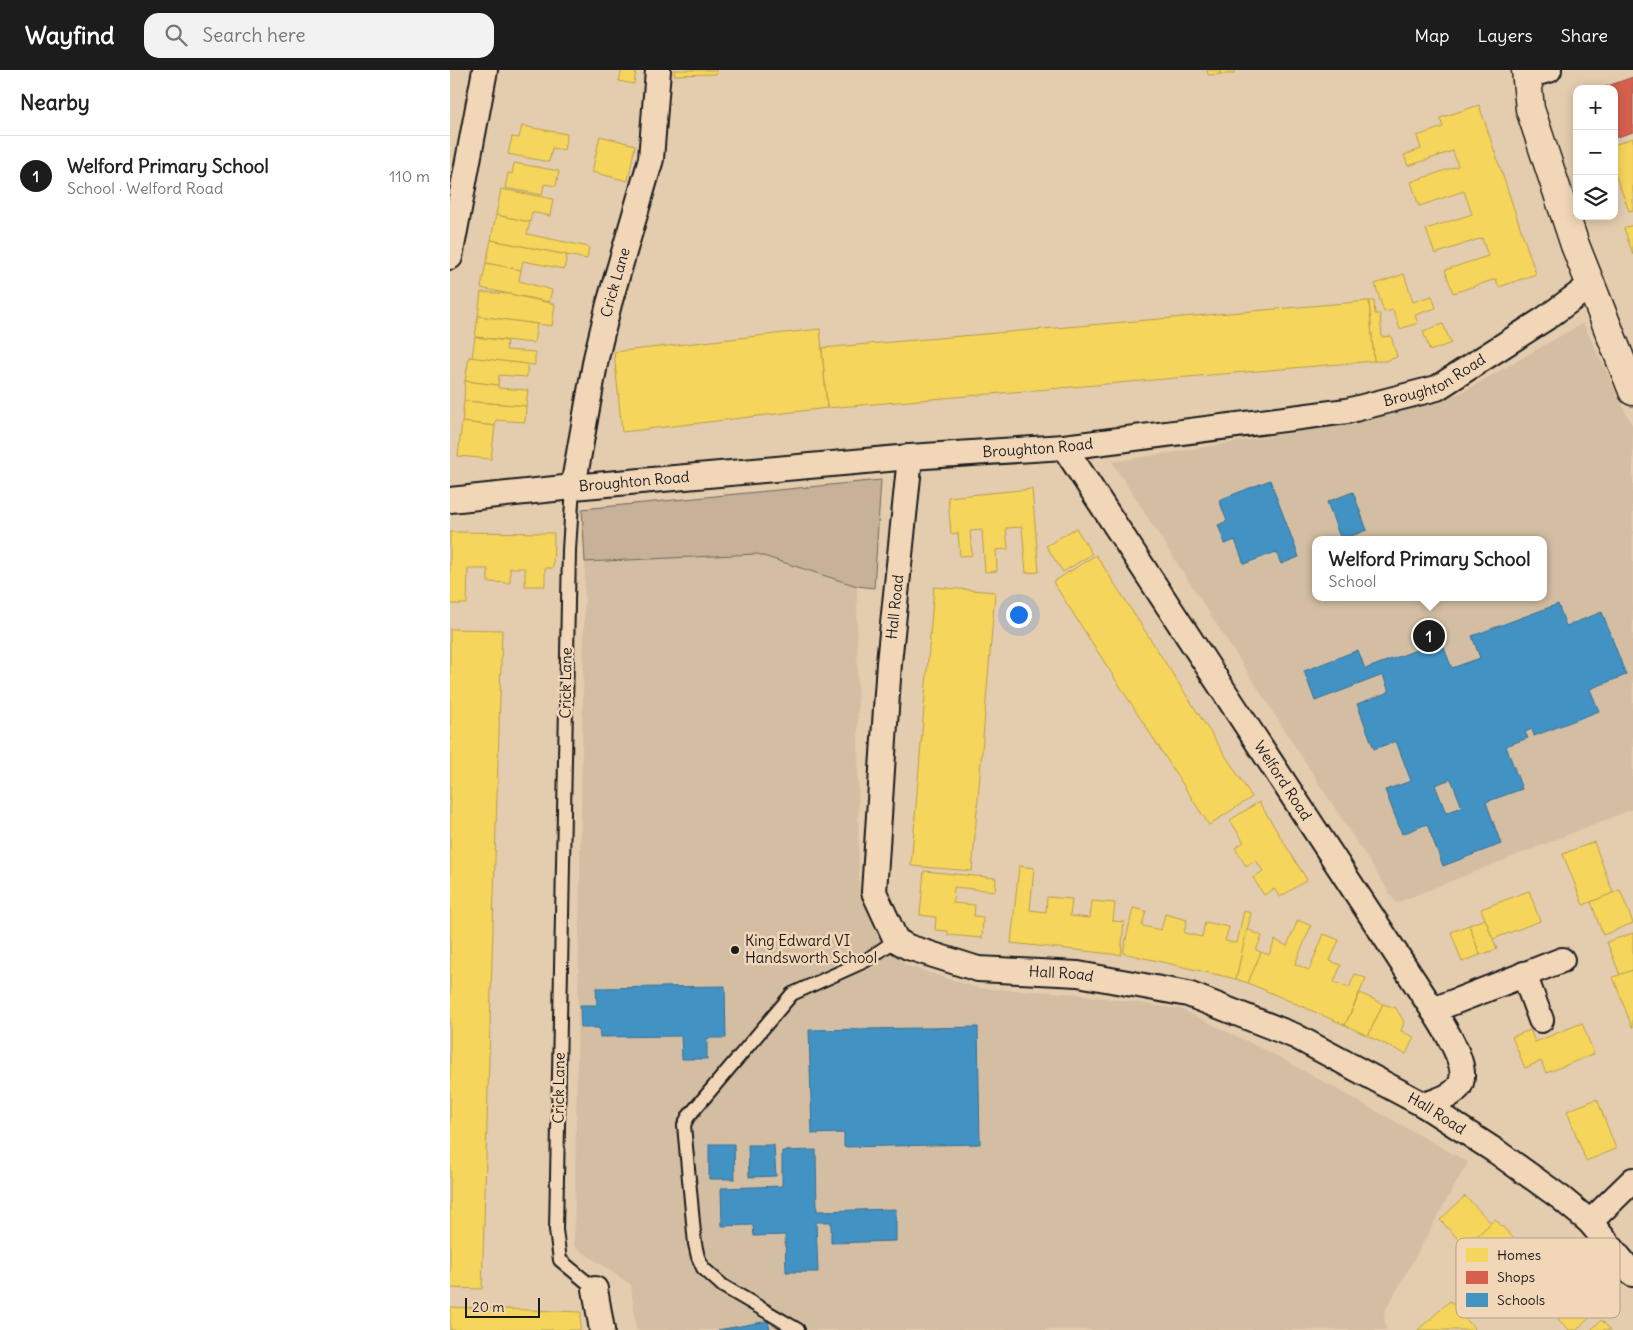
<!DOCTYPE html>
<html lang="en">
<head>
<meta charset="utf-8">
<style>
  body { margin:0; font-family:Delius,sans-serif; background:#f2f2f2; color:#222 }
  .controls { position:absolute; right:15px; top:15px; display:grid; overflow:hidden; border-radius:10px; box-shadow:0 2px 12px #0003 }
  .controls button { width:45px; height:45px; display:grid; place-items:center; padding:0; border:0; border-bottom:1px solid #e0e0e0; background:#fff; color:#222; font:25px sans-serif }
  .scale { position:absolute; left:15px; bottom:12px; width:75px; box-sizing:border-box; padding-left:5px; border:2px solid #1c1c1c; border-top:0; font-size:14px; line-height:18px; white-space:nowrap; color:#1c1c1c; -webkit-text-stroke:4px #f1d7b8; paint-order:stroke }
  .you { position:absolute; left:568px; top:544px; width:18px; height:18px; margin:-12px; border:4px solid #fff; border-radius:50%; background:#1a73e8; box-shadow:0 0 0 8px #1a73e833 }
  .badge { display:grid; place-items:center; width:32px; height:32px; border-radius:50%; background:#1c1c1c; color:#fff; font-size:16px; font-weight:700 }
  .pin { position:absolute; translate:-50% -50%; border:2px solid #fff; box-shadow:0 1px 5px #0006 }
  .popup { position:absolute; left:862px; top:466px; width:235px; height:65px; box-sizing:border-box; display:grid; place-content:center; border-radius:10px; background:#fff; filter:drop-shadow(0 1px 4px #0005); font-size:16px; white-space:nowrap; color:#767676 }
  .popup b { font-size:19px; color:#222 }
  .popup::after { content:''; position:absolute; left:50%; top:100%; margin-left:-10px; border:10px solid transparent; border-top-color:#fff }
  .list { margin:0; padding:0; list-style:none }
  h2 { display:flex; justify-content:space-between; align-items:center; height:65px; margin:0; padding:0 20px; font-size:21px }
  h2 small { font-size:16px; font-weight:400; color:#767676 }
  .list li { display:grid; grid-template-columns:32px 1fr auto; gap:15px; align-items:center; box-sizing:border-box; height:80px; padding:0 20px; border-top:1px solid #e0e0e0 }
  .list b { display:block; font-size:19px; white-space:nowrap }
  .list p { margin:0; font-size:16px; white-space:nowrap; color:#767676 }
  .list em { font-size:16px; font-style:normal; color:#767676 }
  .icon { flex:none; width:28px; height:28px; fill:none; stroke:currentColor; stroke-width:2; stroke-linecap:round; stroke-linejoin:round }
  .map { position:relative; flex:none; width:1183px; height:1260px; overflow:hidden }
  header { display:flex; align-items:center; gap:30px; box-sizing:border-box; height:70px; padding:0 25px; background:#1c1c1c; color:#fff }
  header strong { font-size:24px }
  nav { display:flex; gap:28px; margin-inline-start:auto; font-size:18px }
  .search { width:350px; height:45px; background:#f2f2f2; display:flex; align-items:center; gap:12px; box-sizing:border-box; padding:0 18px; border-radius:15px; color:#767676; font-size:19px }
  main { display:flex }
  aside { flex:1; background:#fff }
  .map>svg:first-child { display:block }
  .built { fill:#d4bea3; fill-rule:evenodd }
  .green { fill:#c7b199; stroke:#72665a }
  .homes { fill:#f6d55c; stroke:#b59e49 }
  .shops { fill:#d6604d; stroke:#9e4c3e }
  .schools { fill:#4393c3; stroke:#376f91; fill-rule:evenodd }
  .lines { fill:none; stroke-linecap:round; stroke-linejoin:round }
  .service-casing { stroke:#1c1c1c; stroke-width:16 }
  .minor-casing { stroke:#1c1c1c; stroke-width:28 }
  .secondary-casing { stroke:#1c1c1c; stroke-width:31 }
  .service { stroke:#f1d7b8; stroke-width:12 }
  .minor { stroke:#f1d7b8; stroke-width:24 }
  .secondary { stroke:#f1d7b8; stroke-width:28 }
  .poi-dot { fill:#1c1c1c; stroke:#f1d7b8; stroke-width:2 }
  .labels { text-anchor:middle; stroke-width:5; stroke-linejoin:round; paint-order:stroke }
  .street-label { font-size:15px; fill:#1c1c1c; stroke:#f1d7b8 }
  .poi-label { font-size:15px; fill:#1c1c1c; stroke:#f1d7b8; text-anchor:start }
  .key { fill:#f1d7b8; stroke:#b19f89; stroke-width:1 }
  .key-label { font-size:14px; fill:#1c1c1c }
</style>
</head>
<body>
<header>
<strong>Wayfind</strong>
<div class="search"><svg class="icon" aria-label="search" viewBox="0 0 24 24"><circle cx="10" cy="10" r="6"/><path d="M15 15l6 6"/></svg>Search here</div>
<nav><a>Map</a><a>Layers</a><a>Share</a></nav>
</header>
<main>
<aside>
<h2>Nearby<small></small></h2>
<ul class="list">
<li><span class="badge">1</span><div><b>Welford Primary School</b><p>School · Welford Road</p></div><em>110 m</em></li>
</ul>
</aside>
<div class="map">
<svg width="1183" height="1260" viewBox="0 0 1183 1260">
  <rect width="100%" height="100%" fill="#e4ccaf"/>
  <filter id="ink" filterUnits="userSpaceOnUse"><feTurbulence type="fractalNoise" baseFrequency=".02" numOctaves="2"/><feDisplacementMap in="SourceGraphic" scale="10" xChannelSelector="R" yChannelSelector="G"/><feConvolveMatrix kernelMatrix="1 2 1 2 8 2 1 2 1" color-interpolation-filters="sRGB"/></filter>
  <g filter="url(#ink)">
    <g class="built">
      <path d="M1133,253L1183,357V739L946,833L662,392L877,357L1011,323ZM865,470H1093V527H865Z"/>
      <polygon points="307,484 407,516 409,817 427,864 455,895 528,918 621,923 731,939 831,988 1018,1092 934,1243 936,1260 186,1260 181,1215 124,1176 135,492"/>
    </g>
    <polygon class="green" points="431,410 424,518 407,516 307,484 135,492 132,439"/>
    <g class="homes">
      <polygon points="172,0 186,0 184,14 169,11"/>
      <polygon points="224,0 266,0 266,4 224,5"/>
      <polygon points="757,0 770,0 770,4 758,5"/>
      <rect x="770" y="0" width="14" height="4"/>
      <polygon points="1029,35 1086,204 1049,217 1046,209 1003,223 995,200 1038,186 1032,168 985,184 976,159 1022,144 1014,121 969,136 961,112 1008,96 1003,81 958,96 954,85 971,79 967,66 993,57 990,48"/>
      <polygon points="72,56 117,64 114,80 102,78 99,92 58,84 62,67 69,68"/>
      <polygon points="150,66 185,75 178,111 142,102"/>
      <polygon points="1183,68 1183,140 1179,141 1164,101 1164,75"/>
      <polygon points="64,93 109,101 106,116 94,114 92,125 55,118 58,103 62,104"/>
      <polygon points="51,119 103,129 100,146 82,142 80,152 46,145"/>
      <polygon points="46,145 80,152 77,164 139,177 137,189 41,170"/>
      <polygon points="1183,155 1183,185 1174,158"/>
      <polygon points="41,170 117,185 114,199 73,191 71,200 36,193"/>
      <polygon points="36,193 71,200 69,211 102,220 99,232 31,218"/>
      <polygon points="954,204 963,232 982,226 986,238 965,245 968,253 950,259 943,240 934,242 925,214"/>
      <polygon points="31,222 59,224 105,234 102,256 28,246"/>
      <polygon points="919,231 924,231 925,244 930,244 932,267 941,266 947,287 935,291 924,291"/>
      <polygon points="919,231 924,291 377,338 372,278"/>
      <polygon points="28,246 87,254 84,273 25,267"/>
      <polygon points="993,254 1001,273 980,281 973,261"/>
      <polygon points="370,259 377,338 172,362 164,282"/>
      <polygon points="25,267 57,271 56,280 85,282 85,295 22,288"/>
      <polygon points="19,287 77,294 77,307 49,305 48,315 15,311"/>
      <polygon points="15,311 48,315 48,318 78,320 76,336 14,331"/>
      <polygon points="14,331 76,336 75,352 46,350 45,356 12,352"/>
      <polygon points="12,352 45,356 41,389 8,386"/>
      <polygon points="582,419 589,502 576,503 572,457 556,458 558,479 546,480 547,501 535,502 532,460 520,461 522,485 510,486 508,463 501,464 498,427"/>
      <polygon points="626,458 642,484 613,502 596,476"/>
      <polygon points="0,462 104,463 103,498 95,498 95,516 75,516 75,498 60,498 60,513 38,512 38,499 18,499 17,534 0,534"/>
      <polygon points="646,485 802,727 759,755 603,512"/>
      <polygon points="484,517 545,522 522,801 461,796"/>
      <polygon points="0,559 52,560 32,1219 0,1218"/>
      <polygon points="809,732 857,810 830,827 824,819 814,825 803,808 813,801 806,790 796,796 785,778 794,772 780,750"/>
      <polygon points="1144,772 1163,823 1133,835 1113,784"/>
      <polygon points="569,796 584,798 580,840 596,842 597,827 622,829 620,846 640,848 642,831 665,833 663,851 674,852 671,885 561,873"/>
      <polygon points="474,801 546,808 545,821 504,817 503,833 525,835 524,846 533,847 532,868 498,865 498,861 485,860 486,847 470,845"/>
      <polygon points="1170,820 1183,853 1153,865 1141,832"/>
      <polygon points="1079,821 1090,851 1043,869 1031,839"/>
      <polygon points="683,838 696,841 692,856 711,860 715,844 737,850 734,863 752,867 755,852 779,857 775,871 787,873 794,841 801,843 786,909 673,883"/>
      <polygon points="1035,849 1047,879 1030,885 1019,855"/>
      <polygon points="848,850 861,856 845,894 859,900 874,864 889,870 880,891 891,895 884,912 899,918 905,904 916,908 895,955 798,913 811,882 819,885 825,870 837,876"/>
      <polygon points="1019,855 1030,885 1012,892 1001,862"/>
      <polygon points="797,859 812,866 806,880 811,882 798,913 786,909"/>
      <polygon points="1183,863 1183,900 1170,905 1157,872"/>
      <polygon points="1183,900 1183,957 1182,957 1163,907"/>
      <polygon points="910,923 933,934 918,966 895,955"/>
      <polygon points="933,934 946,938 954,952 951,961 964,967 956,984 918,966"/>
      <polygon points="1132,953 1144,984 1096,1003 1091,991 1075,998 1062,967 1080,960 1085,972"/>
      <polygon points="1147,1029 1166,1079 1136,1091 1117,1041"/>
      <polygon points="1015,1126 1041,1153 1016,1177 990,1150"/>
      <polygon points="1045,1149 1071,1176 1047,1199 1021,1172"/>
      <polygon points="1075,1173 1105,1204 1082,1226 1052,1195"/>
      <polygon points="1111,1210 1143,1244 1127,1260 1119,1260 1090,1230"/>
      <polygon points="1000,1231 1024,1258 1022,1260 968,1260"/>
      <polygon points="0,1237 131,1242 130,1260 0,1260"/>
      <polygon points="1151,1250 1161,1260 1141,1260"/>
    </g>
    <polygon class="shops" points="1183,7 1183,62 1164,68 1164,19 1149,19"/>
    <g class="schools">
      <polygon points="820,410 849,487 831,494 826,482 794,494 785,470 775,474 768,455 777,451 769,430"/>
      <polygon points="903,422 917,460 891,470 877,432"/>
      <path d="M1108,534L1116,556L1152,542L1176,605L1140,619L1149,641L1084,666L1082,659L1075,662L1078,668L1056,676L1072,719L1036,732L1051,774L993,796L977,754L952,764L935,720L961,711L946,671L924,679L907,634L939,622L933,605L865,631L854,601L908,580L915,599L991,571L1002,598L1030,588L1022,566ZM1001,709L1012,737L996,743L985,715Z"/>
      <polygon points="275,916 276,968 257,968 257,989 232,989 231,966 150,967 149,958 131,958 130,935 147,935 146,918"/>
      <polygon points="528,957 530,1074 394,1077 394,1063 362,1064 359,960"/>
      <polygon points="259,1074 284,1074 285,1109 259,1109"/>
      <polygon points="298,1075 324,1075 326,1106 299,1107"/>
      <polygon points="366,1080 367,1141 446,1139 446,1171 381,1173 381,1152 366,1152 368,1202 336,1202 335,1165 304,1166 303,1155 272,1156 271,1118 332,1116 332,1081"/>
      <polygon points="318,1251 320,1260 268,1260"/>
    </g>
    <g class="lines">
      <defs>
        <g id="service">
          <polyline points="123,417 119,480 106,1160 110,1190 145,1219"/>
          <polyline points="348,1260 273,1216 253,1198 248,1187 245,1174 234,1055 238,1047 342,924 415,891 446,870"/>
        </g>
        <g id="minor">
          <polyline points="1076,6 1099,0"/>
          <polyline points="0,187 35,0"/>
          <path id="s1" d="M614,377L983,940C993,956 1023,1000 1008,1018C999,1028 986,1031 974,1035"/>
          <path id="s2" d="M460,387L439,593L424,822L446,870L458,877L528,899L628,904L738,924L845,966L974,1035L1047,1082L1111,1128L1140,1152L1183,1204"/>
          <path id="s3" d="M123,417L146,288L159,234L201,89L208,0"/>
          <path id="s4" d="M0,430L123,417L460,387L614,377L897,341L987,318L1096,248L1141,215"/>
          <polyline points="1074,904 1091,950"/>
          <polyline points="983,940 1112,890"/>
          <polyline points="1140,1152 1183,1110"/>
          <polyline points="145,1219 152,1260"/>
        </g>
        <polyline id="secondary" points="1076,0 1080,39 1125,175 1183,321"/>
      </defs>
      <use href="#service" class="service-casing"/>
      <use href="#minor" class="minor-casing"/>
      <use href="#secondary" class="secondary-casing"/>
      <use href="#service" class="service"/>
      <use href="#minor" class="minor"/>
      <use href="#secondary" class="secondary"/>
    </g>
  </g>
  <circle class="poi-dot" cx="285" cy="880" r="5"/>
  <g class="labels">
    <g class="street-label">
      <text dy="5" stroke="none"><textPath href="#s3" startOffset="209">Crick Lane</textPath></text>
      <text dy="5" stroke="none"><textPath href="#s4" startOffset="995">Broughton Road</textPath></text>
      <text dy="5" stroke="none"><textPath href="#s4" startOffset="590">Broughton Road</textPath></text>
      <text dy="5" stroke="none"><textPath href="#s4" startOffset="185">Broughton Road</textPath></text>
      <text transform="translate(445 537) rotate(-84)" y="5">Hall Road</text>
      <text transform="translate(116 613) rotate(-89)" y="5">Crick Lane</text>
      <text dy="5" stroke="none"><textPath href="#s1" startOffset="399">Welford Road</textPath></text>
      <text dy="5" stroke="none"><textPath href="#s2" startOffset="660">Hall Road</textPath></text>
      <text transform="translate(109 1018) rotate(-89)" y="5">Crick Lane</text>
      <text dy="5" stroke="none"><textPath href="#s2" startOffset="1065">Hall Road</textPath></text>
    </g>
    <g class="poi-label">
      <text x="295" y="876">King Edward VI<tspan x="295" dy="17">Handsworth School</tspan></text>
    </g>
  </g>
  <rect x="1006" y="1168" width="164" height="80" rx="8" class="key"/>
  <rect x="1016" y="1178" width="22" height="14" fill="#f6d55c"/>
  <rect x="1016" y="1201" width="22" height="13" fill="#d6604d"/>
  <rect x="1016" y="1223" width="22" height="14" fill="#4393c3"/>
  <g class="key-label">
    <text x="1047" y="1190">Homes</text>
    <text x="1047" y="1212">Shops</text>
    <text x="1047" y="1235">Schools</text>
  </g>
</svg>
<div class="controls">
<button>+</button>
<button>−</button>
<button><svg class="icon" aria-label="layers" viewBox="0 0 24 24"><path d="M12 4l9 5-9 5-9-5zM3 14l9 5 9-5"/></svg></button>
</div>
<div class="scale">20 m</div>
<div class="you"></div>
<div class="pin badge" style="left:979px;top:566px">1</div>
<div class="popup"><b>Welford Primary School</b>School</div>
</div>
</main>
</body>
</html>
